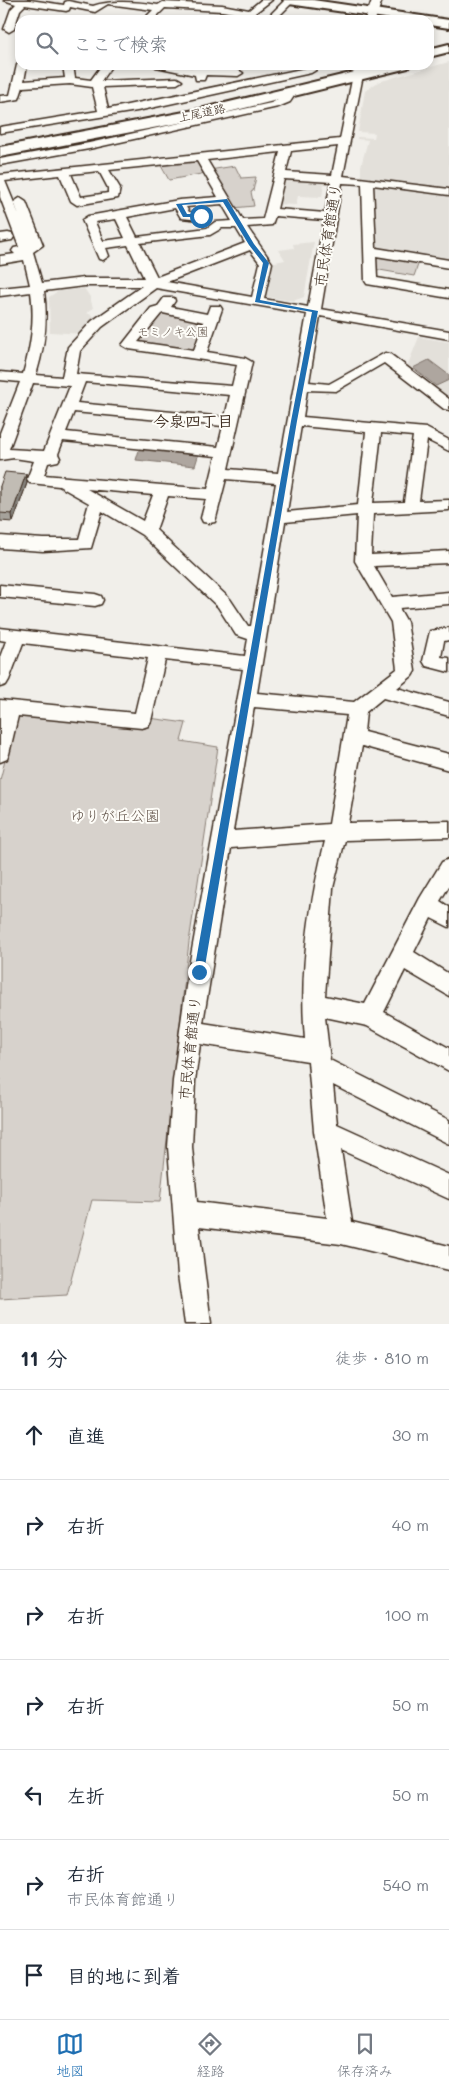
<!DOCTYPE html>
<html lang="ja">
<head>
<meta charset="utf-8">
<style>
  body { margin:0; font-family:Mali,"Klee One",sans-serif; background:#f6f6f7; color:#1f2937 }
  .stop { position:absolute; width:15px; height:15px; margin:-11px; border:4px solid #1f6fb2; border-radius:50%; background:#fff }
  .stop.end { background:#1f6fb2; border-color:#fff; box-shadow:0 1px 5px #0008 }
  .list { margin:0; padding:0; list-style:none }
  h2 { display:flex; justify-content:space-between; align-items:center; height:65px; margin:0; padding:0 20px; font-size:21px }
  h2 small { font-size:16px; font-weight:400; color:#747a83 }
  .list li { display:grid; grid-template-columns:32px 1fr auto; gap:15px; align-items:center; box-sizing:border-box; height:90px; padding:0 20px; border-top:1px solid #e0e1e3 }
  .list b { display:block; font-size:19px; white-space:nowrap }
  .list p { margin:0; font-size:16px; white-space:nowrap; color:#747a83 }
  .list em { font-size:16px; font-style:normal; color:#747a83 }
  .icon { flex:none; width:28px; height:28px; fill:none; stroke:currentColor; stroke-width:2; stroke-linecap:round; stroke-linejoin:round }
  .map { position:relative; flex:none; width:449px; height:1324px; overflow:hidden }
  .search { position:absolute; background:#fff; box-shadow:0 2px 8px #0003; left:15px; right:15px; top:15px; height:55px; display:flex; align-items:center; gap:12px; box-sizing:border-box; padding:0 18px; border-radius:15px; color:#747a83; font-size:19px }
  .sheet { height:695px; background:#fff }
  nav { display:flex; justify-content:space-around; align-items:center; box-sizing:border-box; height:70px; border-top:1px solid #e0e1e3; background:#fff; font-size:14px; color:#747a83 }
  nav a { display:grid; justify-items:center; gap:2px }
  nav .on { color:#1f6fb2 }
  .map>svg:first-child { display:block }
  .built { fill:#e3e0da }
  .green { fill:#d7d2cc; stroke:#897e75 }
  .water { fill:#aea69f; stroke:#80746b }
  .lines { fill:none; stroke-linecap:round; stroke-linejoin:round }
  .minor-casing { stroke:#3b2a1e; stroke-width:3 }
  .major-casing { stroke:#3b2a1e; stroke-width:4 }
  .highway-casing { stroke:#3b2a1e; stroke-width:4 }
  .minor { fill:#fdfcf7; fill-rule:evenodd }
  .major { fill:#fdfcf7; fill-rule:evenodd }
  .highway { fill:#fdfcf7; fill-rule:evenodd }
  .wall { fill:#a6a29b; stroke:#3b2a1e }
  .shaded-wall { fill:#87847e; stroke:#3b2a1e }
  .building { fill:#c1bcb4; stroke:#3b2a1e }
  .route { fill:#1f6fb2 }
  .labels { text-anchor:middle; stroke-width:4; stroke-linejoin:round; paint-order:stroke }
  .far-street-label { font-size:12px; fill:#3b2a1e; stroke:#fdfcf7 }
  .far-park-label { font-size:12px; fill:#62544a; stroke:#fdfcf7 }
  .street-label { font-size:15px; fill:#3b2a1e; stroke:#fdfcf7 }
  .park-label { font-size:15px; fill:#62544a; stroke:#fdfcf7 }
  .neighbourhood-label { font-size:16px; font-weight:bold; fill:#3b2a1e; stroke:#fdfcf7 }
</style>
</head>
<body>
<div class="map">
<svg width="449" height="1324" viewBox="0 0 449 1324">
  <rect width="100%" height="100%" fill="#f1efea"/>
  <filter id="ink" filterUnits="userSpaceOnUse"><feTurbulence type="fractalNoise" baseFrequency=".02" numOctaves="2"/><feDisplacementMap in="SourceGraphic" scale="10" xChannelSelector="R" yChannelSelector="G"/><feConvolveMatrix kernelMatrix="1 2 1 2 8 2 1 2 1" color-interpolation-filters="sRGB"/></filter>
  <g filter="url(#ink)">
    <g class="built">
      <polygon points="449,62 449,189 361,178 361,166 368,140 357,139 357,137 374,138 375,133 358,132 365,91 378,82"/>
      <polygon points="285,178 321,180 324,183 322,197 298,196 296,205 275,204 281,179"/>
      <polygon points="373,186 449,196 449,261 381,251 376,248 372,199"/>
      <polygon points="314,242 304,297 293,301 264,297 270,263 285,260 279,250 294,248 293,244"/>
      <polygon points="84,288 90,297 93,308 87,313 100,319 82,334 50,332 49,297 58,291"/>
      <polygon points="419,337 449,342 449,402 406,369"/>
    </g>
    <g class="green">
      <polygon points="198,160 206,173 169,180 160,164"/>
      <polygon points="235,166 241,178 256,177 253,191 251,192 254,206 233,208 209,170"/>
      <polygon points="376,255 419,262 414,276 374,269"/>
      <polygon points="161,312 203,320 206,323 197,351 138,344 136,341"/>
      <polygon points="21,714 146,728 149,718 186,723 181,741 218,747 189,942 160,1202 92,1200 67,1295 0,1299 0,780 16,718"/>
    </g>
    <g class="water">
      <polygon points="429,360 449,375 449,380 436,386 413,368"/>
      <polygon points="140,447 199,453 195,466 136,460"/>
    </g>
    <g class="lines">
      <defs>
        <g id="minor">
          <path d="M4,0H30L64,5L65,2L68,1L93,6C110,0 138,2 158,5L163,2L222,5L249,10L261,0H272L251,16L222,11L165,8L153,20H143L153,10L108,4L95,12L70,7L69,10L66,11L25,5L20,10L14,29L9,32L4,29L11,9L16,4Z"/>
          <polygon points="285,0 295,0 275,20 265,20"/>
          <polygon points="372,0 382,0 375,20 365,20"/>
          <polygon points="20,62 20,65 27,65 24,81 65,78 63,65 73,65 75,78 91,80 102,65 112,65 101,81 177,78 182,81 177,84 103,87 108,109 311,67 316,70 311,73 137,111 0,133 0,127 98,111 92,87 70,84 23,87 19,99 0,102 0,96 10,95 17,65"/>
          <polygon points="155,65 238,70 243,73 238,76 206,75 204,80 196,80 195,75 156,67"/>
          <path d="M355,65H365L343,176L449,189V195L373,185L376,248L449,260V268L376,256L377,278L449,290V298L367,284L365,281L362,184L342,183L321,309L449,331V339L320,316L309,382L329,384L385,353L390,354L449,399V410L444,409L384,363L336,391L307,390L303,417L426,428L449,440V451L427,440L419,501L449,500V510L373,514L371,555L449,551V563L374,566L392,597L449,592V604L399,608L407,622L415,671L412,676L397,688L449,702V716L383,698L366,712L364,732L449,754V770L362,746L348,823L449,821V837L345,840L333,888L325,996L365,1004L420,898L442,862L449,859V886L440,901L449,907V927L431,918L414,952L449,974V996L405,970L384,1012L449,1048V1071L367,1026L325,1017L330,1060L449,1120V1144L333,1085L337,1124L449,1175V1199L341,1150L352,1222L449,1246V1270L341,1244L199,1227L211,1324H185L178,1275L168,1147L173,1081L188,972L243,669L165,660L151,721L148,726L142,728L18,716L9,754L7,759L0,762V700L135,713L148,658L23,643L9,680L6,685L0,687V657L6,641L0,640V628L245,656L248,639L236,635L218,607L142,535L102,511L91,548L43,551L0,548V536L43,539H79L89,503L59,486L30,483L27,479L34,461L14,458L0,460V433L20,382L0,380V372L23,374C31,346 35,321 31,292L0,296V288L30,285L24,260L0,264V256L15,254L12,251L14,248L19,247L0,197V175L340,139ZM338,146L332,175L286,172L291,151ZM280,152L263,219L243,220L207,160ZM197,161L218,197L179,200L88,216L82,220L99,259L103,260L109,256L106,248L128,245L144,278H84L42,283L33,252L43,245L26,202L20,198L14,202L19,215L5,181L60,175L71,201L77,205L118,198L120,188L109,170ZM99,171L108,188V193L81,197L71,174ZM284,179L331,182L325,213L277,209ZM222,204L232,221L215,222L207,228L137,237L127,217L175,208L181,218L201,220L207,216L205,213L189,212L186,207ZM275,216L324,220L308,307L264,299L272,263L247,227L272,225ZM116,219L125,238L103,241L95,222ZM222,228H236L245,243L157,277L140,243L210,235ZM250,250L260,263L252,297L167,282ZM84,286H142L92,321L68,347L62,377L36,375C45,346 48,320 44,291ZM156,288L307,314L278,473L228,469L252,362L245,358L207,352L222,309L220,306H210L207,314L171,307L175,301L174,298H164L158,306L151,308L122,345L129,349L237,365L232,386L76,374L80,351L102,327ZM163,313L204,322L194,350L138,342L161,314ZM85,382L230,395L225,417L77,403ZM33,383L70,386L44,451L9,449ZM74,412L223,426L218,447L66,432ZM301,426L366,432L358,505L287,512ZM381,433L413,436L404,502L373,503ZM63,441L216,456L208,489L44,475L48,463L58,461L60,458L58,454ZM226,479L276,483L251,626H248L230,599L156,530L168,496L206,499L201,518L203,522L209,523L215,522ZM87,489L153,495L143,521ZM357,515L355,561L391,622L397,669L354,702L257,693L285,522ZM254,707L347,715L329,824L233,831ZM325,841C309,905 299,973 305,1039L203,1023L231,848ZM200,1044L308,1061L314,1131L327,1218L197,1202L192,1147L195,1081Z"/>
          <polygon points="291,90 296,93 290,102 278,107 89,149 0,165 0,159 89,143 271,103 282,98 287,91"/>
          <polygon points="8,233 12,234 14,237 12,240 0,242 0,234"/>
          <polygon points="0,585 95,594 101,596 103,600 101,604 95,606 0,597"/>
          <polygon points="449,628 449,640 444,641 441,657 449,658 449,672 426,666 423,661 430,631"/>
        </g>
        <polygon id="major" points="283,0 313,0 449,20 449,28 429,25 429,20 399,20 289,4"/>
        <g id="highway">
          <polygon points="449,44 449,52 429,57 429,49"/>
          <polygon points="384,65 410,65 408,68 200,119 0,157 0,147 200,109"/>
        </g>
      </defs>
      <use href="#minor" class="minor-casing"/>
      <use href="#major" class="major-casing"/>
      <use href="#highway" class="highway-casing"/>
      <use href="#minor" class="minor"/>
      <use href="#major" class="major"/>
      <use href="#highway" class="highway"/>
    </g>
    <polygon class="wall" points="27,483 13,522 0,521 0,486"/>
    <polygon class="shaded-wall" points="26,474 27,483 13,522 12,514"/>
    <polygon class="building" points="5,472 26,474 12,514 0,513 0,486"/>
  </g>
  <polygon class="route" points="227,199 254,244 269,263 260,300 318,311 297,421 204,972 199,976 194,972 291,421 312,312 255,302 263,263 249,245 223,202 182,205 187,214 203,214 201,217 183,217 176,204"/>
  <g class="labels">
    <g class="far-street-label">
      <text transform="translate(202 113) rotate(-12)" y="4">上尾道路</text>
    </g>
    <g class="far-park-label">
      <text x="173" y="336">モミノキ公園</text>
    </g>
    <g class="street-label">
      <text transform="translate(328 235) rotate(-81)" y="5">市民体育館通り</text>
      <text transform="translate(190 1048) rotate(-84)" y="5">市民体育館通り</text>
    </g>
    <g class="park-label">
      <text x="115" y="821">ゆりが丘公園</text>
    </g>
    <g class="neighbourhood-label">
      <text x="193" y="427">今泉四丁目</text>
    </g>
  </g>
</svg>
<div class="stop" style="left:201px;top:216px"></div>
<div class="stop end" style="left:199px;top:972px"></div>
<div class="search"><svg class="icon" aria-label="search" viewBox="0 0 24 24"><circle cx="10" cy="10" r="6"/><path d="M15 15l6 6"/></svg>ここで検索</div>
</div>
<section class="sheet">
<h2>11 分<small>徒歩 · 810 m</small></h2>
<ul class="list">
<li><svg class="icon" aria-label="ahead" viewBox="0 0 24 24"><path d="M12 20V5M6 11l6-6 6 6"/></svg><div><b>直進</b></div><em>30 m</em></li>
<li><svg class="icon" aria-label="right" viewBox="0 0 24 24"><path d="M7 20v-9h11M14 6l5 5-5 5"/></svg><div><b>右折</b></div><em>40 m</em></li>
<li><svg class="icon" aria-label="right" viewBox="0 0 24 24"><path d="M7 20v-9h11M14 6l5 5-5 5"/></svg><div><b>右折</b></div><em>100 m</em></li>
<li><svg class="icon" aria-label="right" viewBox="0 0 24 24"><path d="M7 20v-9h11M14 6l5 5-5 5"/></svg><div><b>右折</b></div><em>50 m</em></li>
<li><svg class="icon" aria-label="left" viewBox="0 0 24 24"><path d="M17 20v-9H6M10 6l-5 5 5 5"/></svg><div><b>左折</b></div><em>50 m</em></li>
<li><svg class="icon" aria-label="right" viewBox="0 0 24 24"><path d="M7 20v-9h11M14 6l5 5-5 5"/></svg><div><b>右折</b><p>市民体育館通り</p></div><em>540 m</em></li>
<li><svg class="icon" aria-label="arrive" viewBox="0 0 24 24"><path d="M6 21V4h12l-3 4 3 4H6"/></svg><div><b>目的地に到着</b></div></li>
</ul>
</section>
<nav>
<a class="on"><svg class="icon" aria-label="map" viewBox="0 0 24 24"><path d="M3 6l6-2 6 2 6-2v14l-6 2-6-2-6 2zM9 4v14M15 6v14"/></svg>地図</a>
<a><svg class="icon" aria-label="directions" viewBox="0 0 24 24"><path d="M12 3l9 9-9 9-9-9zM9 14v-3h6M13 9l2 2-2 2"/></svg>経路</a>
<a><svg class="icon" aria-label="saved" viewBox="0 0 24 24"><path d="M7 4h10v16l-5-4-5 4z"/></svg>保存済み</a>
</nav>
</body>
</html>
